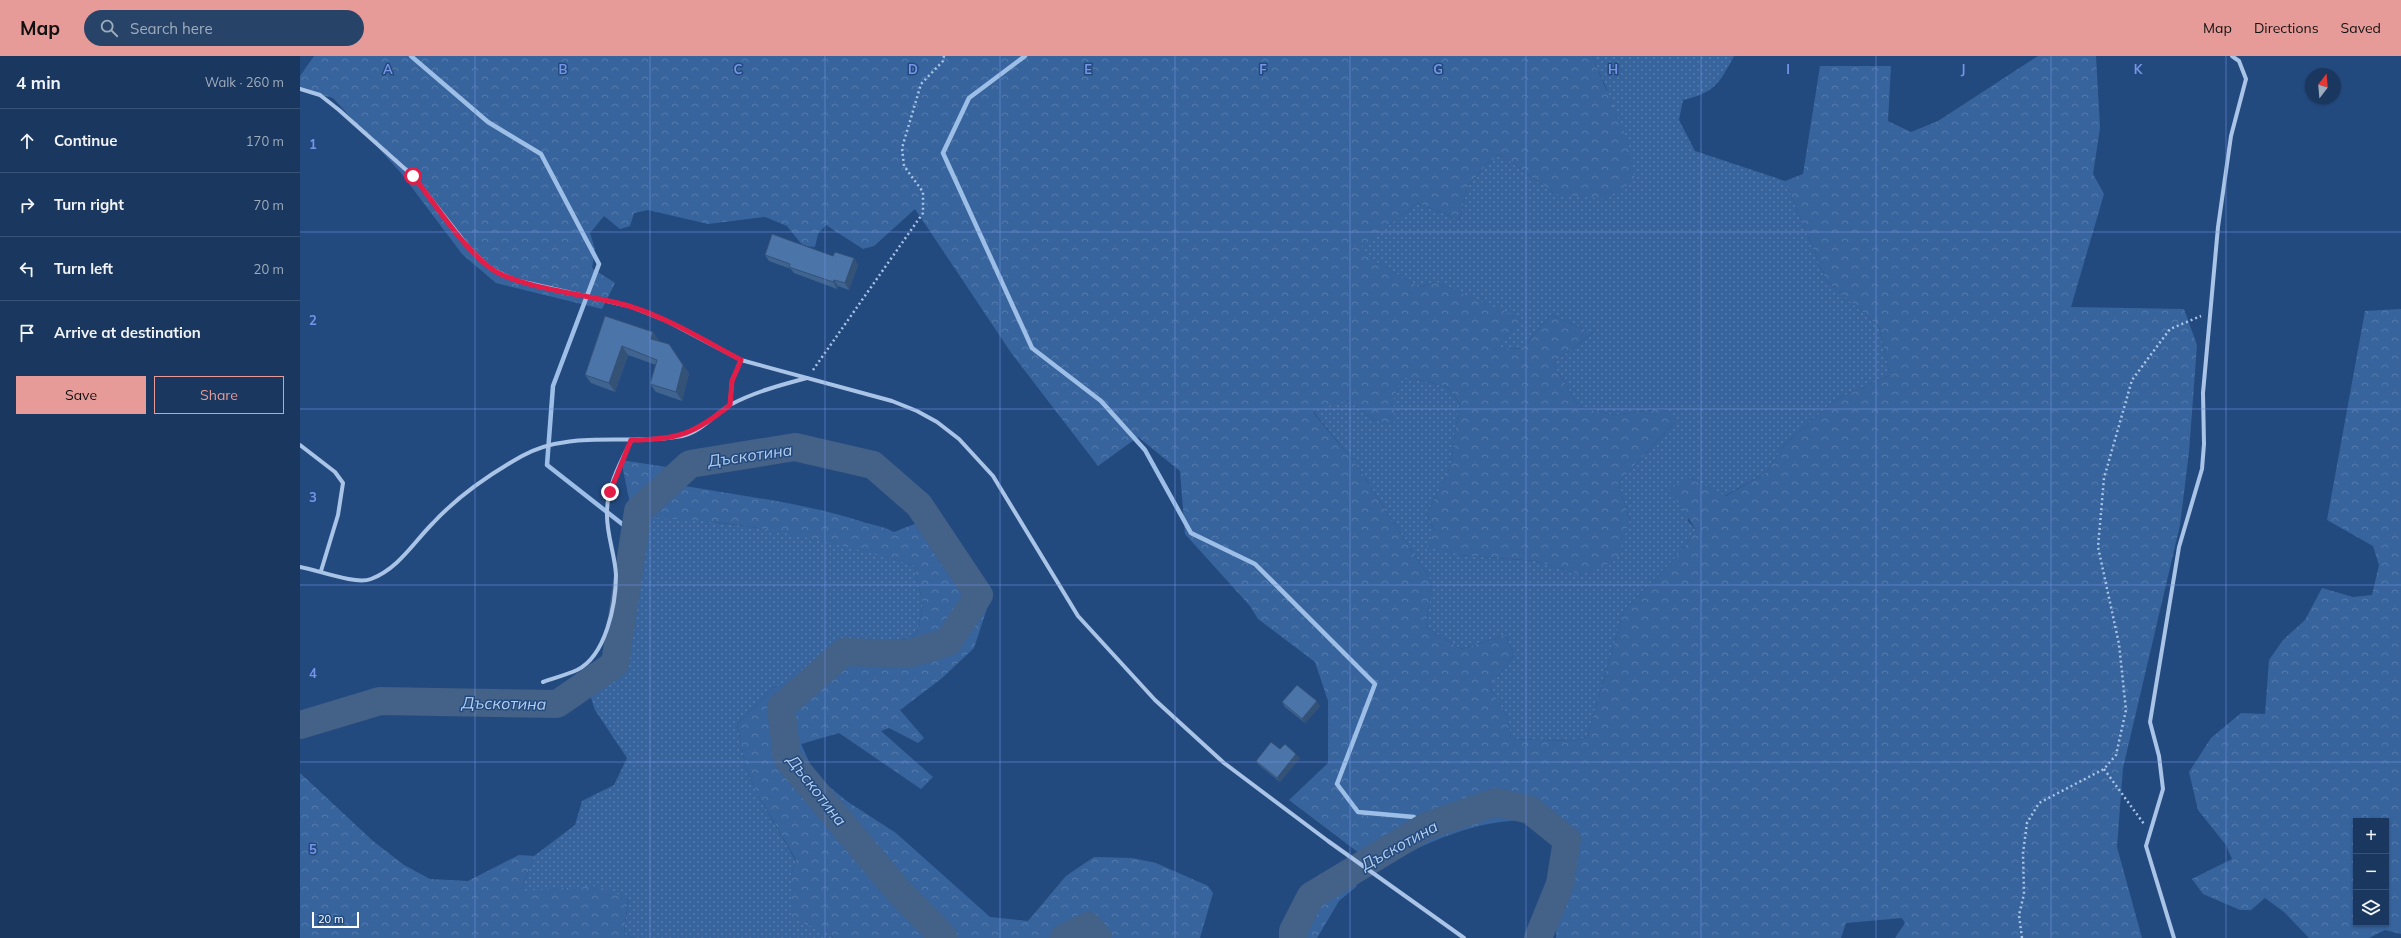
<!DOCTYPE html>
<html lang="en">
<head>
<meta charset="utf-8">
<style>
  body { margin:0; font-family:Mulish,sans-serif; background:#274368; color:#f1f3f6 }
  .controls { position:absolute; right:12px; bottom:12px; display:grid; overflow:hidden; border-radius:0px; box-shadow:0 1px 3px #0004 }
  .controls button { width:36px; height:36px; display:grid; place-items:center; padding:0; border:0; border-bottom:1px solid #385274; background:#1a385f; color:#f1f3f6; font:20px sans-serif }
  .compass { position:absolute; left:2005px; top:12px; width:36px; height:36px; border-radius:50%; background:#1a385f; box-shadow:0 1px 3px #0004; rotate:16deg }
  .scale { position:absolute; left:12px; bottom:10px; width:47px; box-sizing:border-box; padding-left:4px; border:2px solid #fff; border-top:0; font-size:11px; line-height:14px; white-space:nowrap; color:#fff; -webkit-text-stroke:3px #234a7f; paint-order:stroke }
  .stop { position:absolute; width:12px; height:12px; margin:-9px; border:3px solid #e11d48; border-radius:50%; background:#fff }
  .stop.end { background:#e11d48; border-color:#fff; box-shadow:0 1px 4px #0008 }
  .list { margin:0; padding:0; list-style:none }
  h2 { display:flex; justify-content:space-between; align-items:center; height:52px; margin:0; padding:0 16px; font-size:17px }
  h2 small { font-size:13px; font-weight:400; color:#9facbd }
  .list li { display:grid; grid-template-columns:26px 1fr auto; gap:12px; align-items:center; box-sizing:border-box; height:64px; padding:0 16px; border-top:1px solid #385274 }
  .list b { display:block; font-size:15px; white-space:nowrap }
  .list em { font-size:13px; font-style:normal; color:#9facbd }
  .actions { display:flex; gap:8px; padding:12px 16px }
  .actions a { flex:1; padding:9px 0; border:1px solid #e69b98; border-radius:0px; text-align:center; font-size:14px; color:#e69b98 }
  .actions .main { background:#e69b98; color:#111 }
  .icon { flex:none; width:22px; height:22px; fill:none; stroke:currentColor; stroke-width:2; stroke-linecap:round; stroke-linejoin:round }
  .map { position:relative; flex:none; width:2101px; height:882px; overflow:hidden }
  header { display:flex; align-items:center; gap:24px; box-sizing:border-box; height:56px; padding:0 20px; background:#e69b98; color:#111 }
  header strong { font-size:19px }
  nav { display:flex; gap:22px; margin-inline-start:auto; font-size:14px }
  .search { width:280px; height:36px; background:#274368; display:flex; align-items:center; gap:10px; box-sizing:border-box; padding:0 14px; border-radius:22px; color:#9facbd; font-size:15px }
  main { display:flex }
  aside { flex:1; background:#1a385f }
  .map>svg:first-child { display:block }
  .grass { fill:url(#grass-dots) }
  .forest { fill:url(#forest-crowns); fill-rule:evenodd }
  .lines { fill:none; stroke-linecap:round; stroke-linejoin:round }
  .stream { stroke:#9dbfe7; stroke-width:4.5 }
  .river { stroke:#446187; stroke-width:28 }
  .path { stroke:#a9c4e7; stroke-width:2.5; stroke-dasharray:2 3; stroke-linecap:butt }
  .minor { stroke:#a9c4e7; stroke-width:4 }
  .wall { fill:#406490 }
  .shaded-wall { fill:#345176 }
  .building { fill:#4b74a8; stroke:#345176 }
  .route { stroke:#e11d48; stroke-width:5 }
  .grid { fill:none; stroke:#7795e8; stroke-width:1; stroke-opacity:0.55 }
  .labels { text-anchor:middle; stroke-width:3; stroke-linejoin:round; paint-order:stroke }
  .water-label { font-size:16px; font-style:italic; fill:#b4ceee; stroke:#234a7f }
  .grid-label { font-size:13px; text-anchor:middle; font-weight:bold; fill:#7795e8; stroke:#234a7f; stroke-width:3; stroke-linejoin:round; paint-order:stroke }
</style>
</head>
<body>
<header>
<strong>Map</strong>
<div class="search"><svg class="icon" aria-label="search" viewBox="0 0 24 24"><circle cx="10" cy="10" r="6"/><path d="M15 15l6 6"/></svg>Search here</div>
<nav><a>Map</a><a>Directions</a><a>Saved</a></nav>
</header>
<main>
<aside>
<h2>4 min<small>Walk · 260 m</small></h2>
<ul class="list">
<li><svg class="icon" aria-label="ahead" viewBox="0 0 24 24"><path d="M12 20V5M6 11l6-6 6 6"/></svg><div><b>Continue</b></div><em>170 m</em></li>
<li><svg class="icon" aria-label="right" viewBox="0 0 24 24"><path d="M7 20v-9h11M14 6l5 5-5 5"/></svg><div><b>Turn right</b></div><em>70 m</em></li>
<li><svg class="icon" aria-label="left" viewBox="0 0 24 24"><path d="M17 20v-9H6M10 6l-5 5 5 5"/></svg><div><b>Turn left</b></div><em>20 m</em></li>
<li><svg class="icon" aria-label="arrive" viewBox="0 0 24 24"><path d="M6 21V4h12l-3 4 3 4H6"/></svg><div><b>Arrive at destination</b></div></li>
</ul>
<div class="actions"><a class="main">Save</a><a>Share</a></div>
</aside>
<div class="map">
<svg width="2101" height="882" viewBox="0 0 2101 882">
  <defs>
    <pattern id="grass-dots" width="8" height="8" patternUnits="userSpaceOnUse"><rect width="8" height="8" fill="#37649d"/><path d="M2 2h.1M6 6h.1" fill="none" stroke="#557bac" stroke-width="1.8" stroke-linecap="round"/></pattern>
    <pattern id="forest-crowns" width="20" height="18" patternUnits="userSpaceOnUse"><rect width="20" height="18" fill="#37649d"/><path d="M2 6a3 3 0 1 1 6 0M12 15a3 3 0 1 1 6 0" fill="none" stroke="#557bac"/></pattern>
  </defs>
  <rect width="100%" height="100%" fill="#234a7f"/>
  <g class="grass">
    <path d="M1292,0H1434C1419,28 1414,37 1383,44L1379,64L1395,95L1485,125L1526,224L1579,271L1590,319L1535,344L1485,388L1467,416L1425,440L1389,422L1388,465L1396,474L1379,498L1324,554L1287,681L1274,685L1211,683L1208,663L1190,631L1214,599L1206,579L1161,593L1126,571L1132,526L1056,408L1012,354L1048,344L1074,364L1094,368V342L1101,321L1112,322L1147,331L1160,348L1155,375L1152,402L1147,420L1127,457L1134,475L1159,499L1236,505L1282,519L1330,464L1318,427L1375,366L1363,353L1312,359L1279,351L1253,307L1293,277L1251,259L1222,292L1193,294L1221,264L1136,226L1119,231L1056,194L1118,147L1159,164L1168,130L1187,108L1200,98L1255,138L1307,34Z"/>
    <polygon points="376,461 474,474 555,492 614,509 623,548 617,577 537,613 472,632 437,668 446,712 457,737 496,805 491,819 533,882 335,882 324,878 328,843 221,835 234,800 275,769 282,745 314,729 327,702 295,654 289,636 315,604 323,500 333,462"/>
  </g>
  <g class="forest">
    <path d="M14,0H1292L1328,85L1335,124L1307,143L1255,138L1200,98L1187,108L1168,130L1159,164L1118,147L1057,194L1119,231L1136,226L1222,263L1194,294L1222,292L1251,259L1293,277L1253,307L1279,351L1312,359L1363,353L1376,365L1318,427L1330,464L1317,504L1282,519L1236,505L1159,499L1127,491L1134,475L1127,457L1147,420L1152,402L1155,375L1160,348L1147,331L1112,322H1101L1094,342V369L1074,364L1048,344L1012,355L1056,408L1132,526L1126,571L1161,593L1206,579L1214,599L1190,631L1208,663L1211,683L1274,685L1287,681L1324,554L1379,498L1396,474L1369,433L1389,422L1426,440L1467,416L1485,388L1535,344L1590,319L1579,271L1526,224L1485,125L1503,118L1520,10H1591L1588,65L1611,76L1638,65L1738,0H1796L1800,72L1793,118L1804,138L1771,251L1884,253L1897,289L1889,396L1880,469L1823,712L1817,791L1842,882H1595L1605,867L1602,862L1546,867L1541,882H1256C1257,868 1255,850 1259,837C1263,823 1275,808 1272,793C1269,781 1260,775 1249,770C1202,751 1121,787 1080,813L989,744L1028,707V645L1015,606L958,563L950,550L885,478L880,415L838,381L798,410L712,298L615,153L574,190L563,193L526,169L518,178L515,191L503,190L487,170L465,161L408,168L348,154L334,157L330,170L320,173L304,160L290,177L295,193L292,212L315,227L302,253L196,227L162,198L101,117L33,42L0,33V20Z"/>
    <path d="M2101,253V878L2085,874L2069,882H2009L1984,856L1965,842L1951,854H1940L1903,838L1892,823L1932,803L1926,789L1898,754L1889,716L1911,682L1941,657L1965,658L1969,604L1983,584L2005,564L2022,532L2053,541L2072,539L2079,509L2073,490L2027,464L2065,255ZM2056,765H2086V867H2056Z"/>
    <path d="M321,404L367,411L373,428C435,439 500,446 560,465C572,469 583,470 594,476L625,464L643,471L690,543L674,592L641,623L600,654L624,682L618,687L589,672L581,675L633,721L621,733L539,677L501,688L515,719L548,746L596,777L690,861L728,865L766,820L794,801L832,802L856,807L908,830L913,837L900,882H533L532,880L492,862L491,819L496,804L457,737L446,712L437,668L472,632L537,613L617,577L623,548L614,509C523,483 428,460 333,462Z"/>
    <polygon points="0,717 73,785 104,809 130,823 168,825 219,799 234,800 221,835 297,830 328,842 324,878 335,882 0,882"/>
    <path d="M1033,814L1057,830L1039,845L1017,882H991C999,856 1008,828 1033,814Z"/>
  </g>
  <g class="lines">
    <g class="stream">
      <polyline points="111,0 188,66 241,98 299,208 253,330 247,409 335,478"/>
      <polyline points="725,0 669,42 643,97 732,292 801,345 845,394 891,477 955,508 1075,628 1037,728 1058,756 1114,761 1127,770"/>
    </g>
    <g class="river">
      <polyline points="0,669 80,645 257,648 315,608 338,455 390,408 495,391 573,409 619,449 679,539 648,586 608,598 544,596 481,651 487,702 595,831 644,882"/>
      <polyline points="764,882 788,870 798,882"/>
      <polyline points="993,882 993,875 1011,840 1127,770 1170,755 1196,746 1230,754 1267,784 1260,828 1238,882"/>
    </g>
    <g class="path">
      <polyline points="513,314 623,157 623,136 604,110 602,92 621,28 643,5 644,0"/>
      <polyline points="1804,713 1844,768"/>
      <polyline points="1722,882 1719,859 1724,838 1723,797 1727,767 1739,747 1804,713 1816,699 1826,654 1819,588 1798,491 1804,422 1832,324 1870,273 1901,260"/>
    </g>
    <g class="minor">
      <polyline points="0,33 20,39 39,54 113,120 170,193 190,212 215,224 329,250 367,265 441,304 592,345 617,355 637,366 659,383 693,420 778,560 855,644 924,707 1028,785 1164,882"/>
      <polyline points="430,349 432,325 441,304"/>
      <polyline points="0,389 35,416 43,427 38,459 21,515"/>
      <path d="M0,511C18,514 55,529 71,523C99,512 113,487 133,467C158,440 190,418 222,400C270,373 330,390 382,380C401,376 414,359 430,349C454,336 481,329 507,322"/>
      <path d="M243,626C254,622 266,619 277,614C306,600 316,548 316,519C315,498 306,477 307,456C307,431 320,407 331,385"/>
      <polyline points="1874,882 1846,790 1863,733 1859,700 1850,666 1879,491 1902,413 1904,388 1903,337 1918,171 1931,80 1946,23 1939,5 1932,0"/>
    </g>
  </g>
  <g class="wall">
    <polygon points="465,199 533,200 554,202 558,209 549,234 538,230 537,233 494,217 491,213 469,205"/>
    <polygon points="305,260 353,276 359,285 389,317 382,345 356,336 350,328 356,309 328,299 315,336 291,327 285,319"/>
    <polygon points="982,646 1020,650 1005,667 985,651"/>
    <polygon points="980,693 1000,702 980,726 959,709 956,705"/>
  </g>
  <g class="shaded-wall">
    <polygon points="554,202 558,209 549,234 545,227"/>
    <polygon points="534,224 538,230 537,233 533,226"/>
    <polygon points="353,276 359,285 357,291 351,283"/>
    <polygon points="369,288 389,317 382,345 376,336"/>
    <polygon points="322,290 328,299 315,336 309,327"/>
    <polygon points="1017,645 1020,650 1005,667 1002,663"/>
    <polygon points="996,698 1000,702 980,726 977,722"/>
  </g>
  <g class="building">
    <polygon points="472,178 533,200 535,196 554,202 545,227 534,224 533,226 489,211 490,208 465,199"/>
    <polygon points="305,260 353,276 351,283 369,288 383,309 376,336 350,328 357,304 322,290 309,327 285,319"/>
    <polygon points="997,629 1017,645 1002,663 982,646"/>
    <polygon points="971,686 980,693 985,688 996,698 977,722 956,705"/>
  </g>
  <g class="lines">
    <path class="route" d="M113,120C137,150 159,187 189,211C215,232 294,239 329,250C368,262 405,285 441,304L432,325L430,349C394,378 377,384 331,384L310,436"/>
  </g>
  <path class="grid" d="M175,0V882M350,0V882M525,0V882M700,0V882M875,0V882M1050,0V882M1226,0V882M1401,0V882M1576,0V882M1751,0V882M1926,0V882M0,176H2101M0,353H2101M0,529H2101M0,706H2101"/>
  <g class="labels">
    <g class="water-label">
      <text transform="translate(450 399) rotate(-8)" y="6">Дъскотина</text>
      <text transform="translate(204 647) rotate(1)" y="6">Дъскотина</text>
      <text transform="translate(517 734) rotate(52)" y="6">Дъскотина</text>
      <text transform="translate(1099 789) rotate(-29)" y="6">Дъскотина</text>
    </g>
  </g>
  <g class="grid-label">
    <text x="88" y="18">A</text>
    <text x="263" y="18">B</text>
    <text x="438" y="18">C</text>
    <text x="613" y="18">D</text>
    <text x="788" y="18">E</text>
    <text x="963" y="18">F</text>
    <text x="1138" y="18">G</text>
    <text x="1313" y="18">H</text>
    <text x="1488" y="18">I</text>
    <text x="1663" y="18">J</text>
    <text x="1838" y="18">K</text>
    <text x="13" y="93">1</text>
    <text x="13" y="269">2</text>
    <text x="13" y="446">3</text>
    <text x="13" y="622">4</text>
    <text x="13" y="798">5</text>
  </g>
</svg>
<div class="controls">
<button>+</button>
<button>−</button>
<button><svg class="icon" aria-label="layers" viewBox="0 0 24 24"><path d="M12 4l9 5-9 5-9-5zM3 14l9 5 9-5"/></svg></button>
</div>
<svg class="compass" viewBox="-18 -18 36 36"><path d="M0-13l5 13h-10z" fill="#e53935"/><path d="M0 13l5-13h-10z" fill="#9facbd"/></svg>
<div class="scale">20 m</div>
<div class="stop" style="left:113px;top:120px"></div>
<div class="stop end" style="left:310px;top:436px"></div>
</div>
</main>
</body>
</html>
